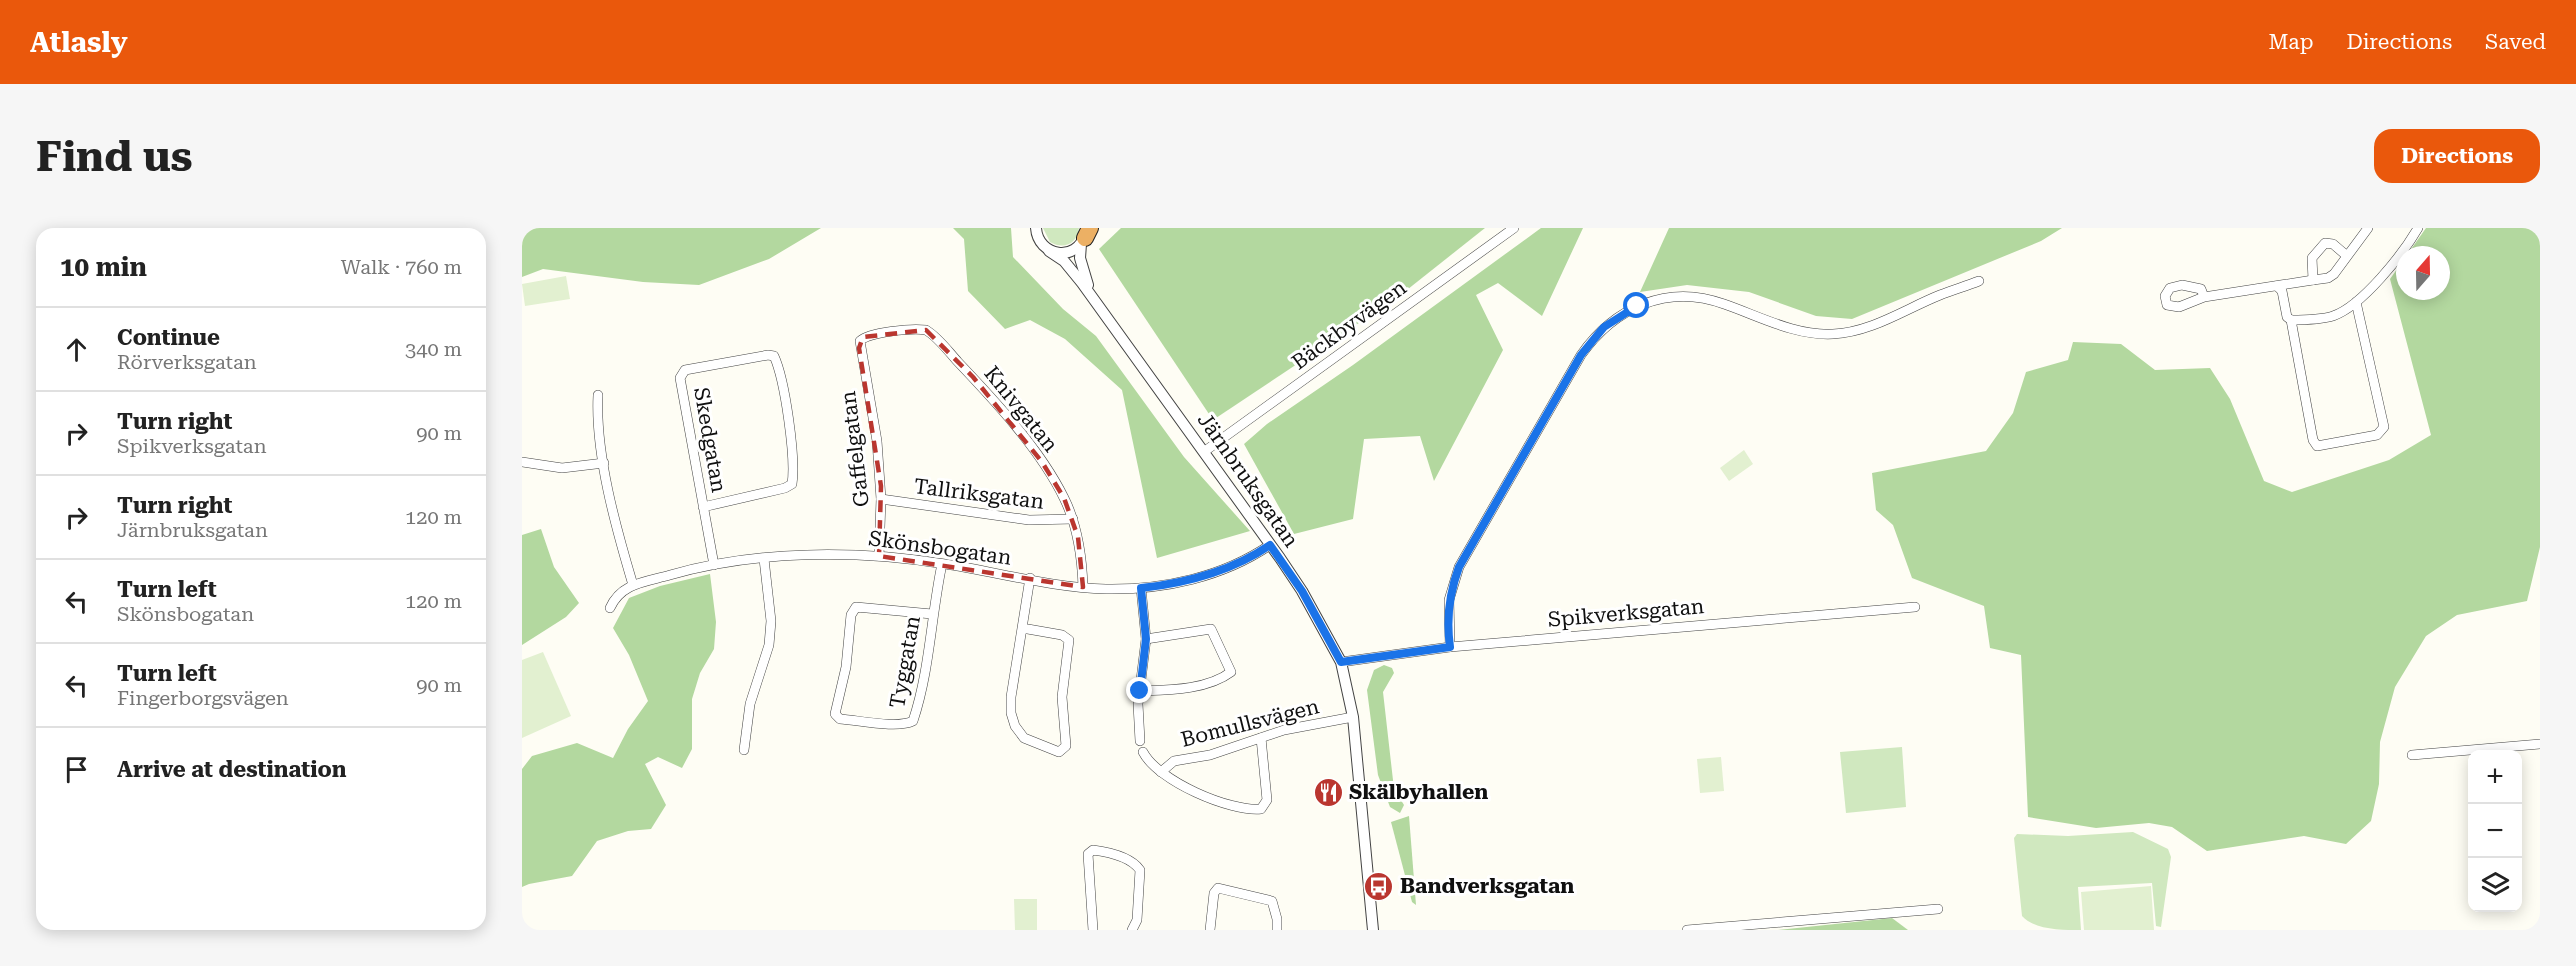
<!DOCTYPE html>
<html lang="en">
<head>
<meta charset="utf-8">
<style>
  body { margin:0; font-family:"Roboto Serif",serif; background:#f6f6f6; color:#222 }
  .controls { position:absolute; right:18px; bottom:18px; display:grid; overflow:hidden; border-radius:12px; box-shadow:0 3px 15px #0003 }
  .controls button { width:54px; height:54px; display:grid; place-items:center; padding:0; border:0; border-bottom:2px solid #e0e0e0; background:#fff; color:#222; font:30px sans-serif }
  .compass { position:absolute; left:1874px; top:18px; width:54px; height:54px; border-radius:50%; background:#fff; box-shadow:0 3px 15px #0003; rotate:20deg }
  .stop { position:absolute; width:18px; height:18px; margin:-14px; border:4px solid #1a73e8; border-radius:50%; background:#fff }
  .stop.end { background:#1a73e8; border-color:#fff; box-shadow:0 2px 6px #0008 }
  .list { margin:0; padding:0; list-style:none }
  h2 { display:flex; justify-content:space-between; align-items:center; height:78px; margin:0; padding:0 24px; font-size:26px }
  h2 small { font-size:20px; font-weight:400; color:#767676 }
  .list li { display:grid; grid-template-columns:39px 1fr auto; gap:18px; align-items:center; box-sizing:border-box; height:84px; padding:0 24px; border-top:2px solid #e0e0e0 }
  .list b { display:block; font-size:22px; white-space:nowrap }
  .list p { margin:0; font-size:20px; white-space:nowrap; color:#767676 }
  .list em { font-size:20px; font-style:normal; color:#767676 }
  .icon { flex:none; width:33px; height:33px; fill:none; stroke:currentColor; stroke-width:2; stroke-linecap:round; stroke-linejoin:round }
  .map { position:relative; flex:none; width:2018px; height:702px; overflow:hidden; border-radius:18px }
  header { display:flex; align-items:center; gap:36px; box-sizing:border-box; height:84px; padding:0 30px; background:#ea580c; color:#fff }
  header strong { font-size:28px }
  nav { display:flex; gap:33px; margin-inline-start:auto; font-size:21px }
  .intro { display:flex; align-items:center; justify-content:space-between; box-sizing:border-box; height:144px; padding:0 36px }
  h1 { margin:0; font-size:42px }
  .button { padding:15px 27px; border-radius:18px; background:#ea580c; color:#fff; font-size:21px; font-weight:700 }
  main { display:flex; gap:36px; padding:0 36px }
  aside { flex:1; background:#fff; border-radius:18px; box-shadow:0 3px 15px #0003 }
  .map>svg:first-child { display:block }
  .green { fill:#d0e8bf }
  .forest { fill:#b3d89f }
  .pitch { fill:#e2f0d0 }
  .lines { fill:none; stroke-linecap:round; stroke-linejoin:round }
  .minor-casing { stroke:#434343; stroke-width:10 }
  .tertiary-casing { stroke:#434343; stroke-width:12 }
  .motorway-casing { stroke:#212121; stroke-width:18 }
  .minor { stroke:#fff; stroke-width:9 }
  .tertiary { stroke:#fff; stroke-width:10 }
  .motorway { stroke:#ecb064; stroke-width:16 }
  .route { stroke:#1a73e8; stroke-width:8 }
  .marked { fill:none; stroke:#ba362f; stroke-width:4.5; stroke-dasharray:12 8; stroke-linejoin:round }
  .labels { text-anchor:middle; stroke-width:6; stroke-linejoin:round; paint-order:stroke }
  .street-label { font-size:21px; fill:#101010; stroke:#fff }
  .poi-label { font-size:21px; font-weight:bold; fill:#101010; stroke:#fff; text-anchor:start }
</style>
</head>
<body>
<header>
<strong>Atlasly</strong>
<nav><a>Map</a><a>Directions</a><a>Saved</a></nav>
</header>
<div class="intro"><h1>Find us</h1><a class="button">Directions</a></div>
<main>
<aside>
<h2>10 min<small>Walk · 760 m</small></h2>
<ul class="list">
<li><svg class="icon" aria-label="ahead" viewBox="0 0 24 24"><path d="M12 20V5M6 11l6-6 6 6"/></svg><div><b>Continue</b><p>Rörverksgatan</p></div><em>340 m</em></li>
<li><svg class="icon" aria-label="right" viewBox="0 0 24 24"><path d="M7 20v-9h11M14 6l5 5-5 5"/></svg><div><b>Turn right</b><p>Spikverksgatan</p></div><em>90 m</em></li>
<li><svg class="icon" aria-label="right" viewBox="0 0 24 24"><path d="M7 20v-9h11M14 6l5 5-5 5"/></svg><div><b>Turn right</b><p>Järnbruksgatan</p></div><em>120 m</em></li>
<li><svg class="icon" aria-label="left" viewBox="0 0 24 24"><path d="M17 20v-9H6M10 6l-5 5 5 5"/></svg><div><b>Turn left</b><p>Skönsbogatan</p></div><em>120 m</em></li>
<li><svg class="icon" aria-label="left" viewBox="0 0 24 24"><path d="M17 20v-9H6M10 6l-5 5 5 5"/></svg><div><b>Turn left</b><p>Fingerborgsvägen</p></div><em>90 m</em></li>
<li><svg class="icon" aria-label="arrive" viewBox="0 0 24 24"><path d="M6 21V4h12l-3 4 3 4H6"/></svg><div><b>Arrive at destination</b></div></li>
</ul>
</aside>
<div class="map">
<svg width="2018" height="702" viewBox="0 0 2018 702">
  <rect width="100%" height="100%" fill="#fefdf4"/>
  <g class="green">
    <path d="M521,0H557C555,16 542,22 528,14Z"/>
    <polygon points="1380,519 1384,579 1324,585 1318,524"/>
    <path d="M1611,604L1646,621L1649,629L1639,699L1634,698L1630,655L1556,659L1559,702C1539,702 1513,702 1500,688L1492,610L1495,606L1546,608Z"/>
  </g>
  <g class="forest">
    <polygon points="0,0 299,0 247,31 177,57 121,54 21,41 0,49"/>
    <polygon points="431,0 489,0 491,29 541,81 574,108 662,229 728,303 635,330 600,162 543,111 508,92 483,101 446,63 442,11"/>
    <polygon points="599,0 963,0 876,69 691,192 577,21"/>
    <polygon points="1019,0 1061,0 1020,88 976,55 954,67 981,122 912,253 898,208 842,211 831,291 772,306 722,216 745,196 831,137"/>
    <polygon points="1147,0 1540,0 1519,13 1330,91 1294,88 1227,64 1165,57 1118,64"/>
    <polygon points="1904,0 2018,0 2018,319 2005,373 1935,387 1904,408 1873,459 1858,514 1857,556 1849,593 1824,616 1782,608 1685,623 1650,599 1627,595 1574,600 1506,589 1499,427 1468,420 1462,378 1390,350 1371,297 1354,282 1350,245 1464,223 1491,185 1504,144 1546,132 1551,114 1599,116 1633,142 1688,140 1708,171 1742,253 1770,264 1867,232 1909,207 1868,51 1883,30 1883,63 1919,63 1919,27 1885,27"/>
    <polygon points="19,301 32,339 57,375 44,389 0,417 0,307"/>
    <polygon points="188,346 194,394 192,421 178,445 170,471 170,521 160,540 136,529 123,536 144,577 129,601 106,603 75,613 50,648 7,656 0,659 0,541 10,528 55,515 91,530 106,501 126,473 107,427 91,400 107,370 138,358"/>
    <polygon points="862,437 870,440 872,445 861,464 872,561 882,577 878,585 868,579 856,547 845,462 852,442"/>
    <polygon points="887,588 894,677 890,674 869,594"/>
    <polygon points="1370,690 1386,702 1256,702"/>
  </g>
  <g class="pitch">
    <polygon points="44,48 48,71 3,78 0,56"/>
    <polygon points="1222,222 1231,236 1207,253 1198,240"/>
    <polygon points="21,424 49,488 0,510 0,432"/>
    <polygon points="1199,529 1202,563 1178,565 1175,531"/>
    <polygon points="1629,658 1632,702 1562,702 1559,664"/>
    <polygon points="492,671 515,671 515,702 493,702"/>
  </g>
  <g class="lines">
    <defs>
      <g id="minor">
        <polyline points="1825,28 1811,16 1803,15 1790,30 1791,52 1806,50 1812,46 1846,0"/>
        <polyline points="1755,58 1760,63 1765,89 1769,92"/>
        <polyline points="1682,69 1679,61 1660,57 1648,60 1643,68 1645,77 1657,79 1682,69 1791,52"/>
        <path d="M1834,74L1862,199L1855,207L1795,218L1791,212L1769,92C1783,92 1798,92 1811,88C1840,78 1881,26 1896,0"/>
        <path d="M76,167C73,226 94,300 111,357"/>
        <polyline points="683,223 992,0"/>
        <polyline points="0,234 40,240 82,235"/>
        <polyline points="359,271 507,292 551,291"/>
        <path d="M181,279L263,260L270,256C274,230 263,152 252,128L246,127L163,142L158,150L192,337"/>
        <path d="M357,328L359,271L355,213L338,113C347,104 390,100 404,102C416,109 426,123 436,134C473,173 518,221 542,270C556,298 560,328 561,359"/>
        <path d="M88,380C99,355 123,354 148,347C234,322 335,322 423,336C475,344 532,360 584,361C642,362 701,349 748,317"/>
        <path d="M410,386L334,379L329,387L324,439L313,486L318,491C336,492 375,501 391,493C408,442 409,388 420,336"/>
        <polyline points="500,400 540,407 547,412 540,469 544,518 537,524 502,510 493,498 489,485 489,469 508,350"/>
        <path d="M928,419L927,372L937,339L1059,127C1092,80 1145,55 1202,76C1237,88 1273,108 1311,106C1350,104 1383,81 1418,67C1431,62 1444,58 1457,53"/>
        <polyline points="819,434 928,419 1393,379"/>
        <path d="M618,463C647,462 685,462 709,444L689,401L624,411"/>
        <polyline points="618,513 616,476 624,411 619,360"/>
        <polyline points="222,522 228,476 247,417 249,393 242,331"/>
        <path d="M621,524C636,553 708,584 739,581L745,572L739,510"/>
        <polyline points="1890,527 2018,516"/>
        <polyline points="639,544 652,533 688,527 762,502 831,489"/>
        <path d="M571,702L566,626L571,622C586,624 609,629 618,642L615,692L610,702"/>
        <polyline points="688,702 692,665 696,660 750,673 755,691 755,702"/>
        <polyline points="1165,702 1416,681"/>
      </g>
      <g id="tertiary">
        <path d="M514,0C516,29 555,35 563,6"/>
        <polyline points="559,16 558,30 566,57"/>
        <polyline points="527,23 542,33 560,55 758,330 780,363 819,434 831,489 851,702"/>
      </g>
      <polyline id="motorway" points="563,10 568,0"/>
    </defs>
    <use href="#minor" class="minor-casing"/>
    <use href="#tertiary" class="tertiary-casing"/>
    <use href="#motorway" class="motorway-casing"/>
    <use href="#minor" class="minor"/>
    <use href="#tertiary" class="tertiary"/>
    <use href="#motorway" class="motorway"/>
  </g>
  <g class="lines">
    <path class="route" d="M618,463L624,411L619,360C665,355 710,343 748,317L780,363L819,434L928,419C924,391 927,366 937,339L1059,127L1082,99L1115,78"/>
  </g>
  <path class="marked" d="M404,102L451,149L520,234L542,270L556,309L561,359L357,328L359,258L337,120L341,109Z"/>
  <defs>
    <symbol id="restaurant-disc" viewBox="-11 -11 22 22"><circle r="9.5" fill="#ba362f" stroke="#fff"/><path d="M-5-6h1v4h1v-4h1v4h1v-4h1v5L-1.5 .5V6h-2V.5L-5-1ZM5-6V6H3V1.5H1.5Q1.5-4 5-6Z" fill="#fff"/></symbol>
    <symbol id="bus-disc" viewBox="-11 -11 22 22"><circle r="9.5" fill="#ba362f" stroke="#fff"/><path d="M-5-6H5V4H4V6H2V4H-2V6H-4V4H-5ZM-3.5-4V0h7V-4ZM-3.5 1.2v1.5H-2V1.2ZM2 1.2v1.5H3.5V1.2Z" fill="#fff"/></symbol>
  </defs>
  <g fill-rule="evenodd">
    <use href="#restaurant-disc" x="790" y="548" width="33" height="33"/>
    <use href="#bus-disc" x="840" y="642" width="33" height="33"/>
  </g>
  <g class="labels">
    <g class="street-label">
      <text transform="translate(827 97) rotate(-36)" y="7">Bäckbyvägen</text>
      <text transform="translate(499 181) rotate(51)" y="7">Knivgatan</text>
      <text transform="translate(188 212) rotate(80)" y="7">Skedgatan</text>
      <text transform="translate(333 221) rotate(-97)" y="7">Gaffelgatan</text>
      <text transform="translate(726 252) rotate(55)" y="7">Järnbruksgatan</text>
      <text transform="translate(457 266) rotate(7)" y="7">Tallriksgatan</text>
      <text transform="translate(418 320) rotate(8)" y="7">Skönsbogatan</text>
      <text transform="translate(1104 385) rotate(-5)" y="7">Spikverksgatan</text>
      <text transform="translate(383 434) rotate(-80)" y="7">Tyggatan</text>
      <text transform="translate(728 495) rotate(-14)" y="7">Bomullsvägen</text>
    </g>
    <g class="poi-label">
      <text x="827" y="571">Skälbyhallen</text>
      <text x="878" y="665">Bandverksgatan</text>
    </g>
  </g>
</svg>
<div class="controls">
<button>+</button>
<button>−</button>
<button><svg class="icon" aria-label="layers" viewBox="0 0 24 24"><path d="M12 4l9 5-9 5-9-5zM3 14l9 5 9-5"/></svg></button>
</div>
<svg class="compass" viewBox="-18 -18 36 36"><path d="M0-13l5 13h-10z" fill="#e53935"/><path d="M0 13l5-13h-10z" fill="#767676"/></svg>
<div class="stop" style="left:1115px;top:78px"></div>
<div class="stop end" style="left:618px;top:463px"></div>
</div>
</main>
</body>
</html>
